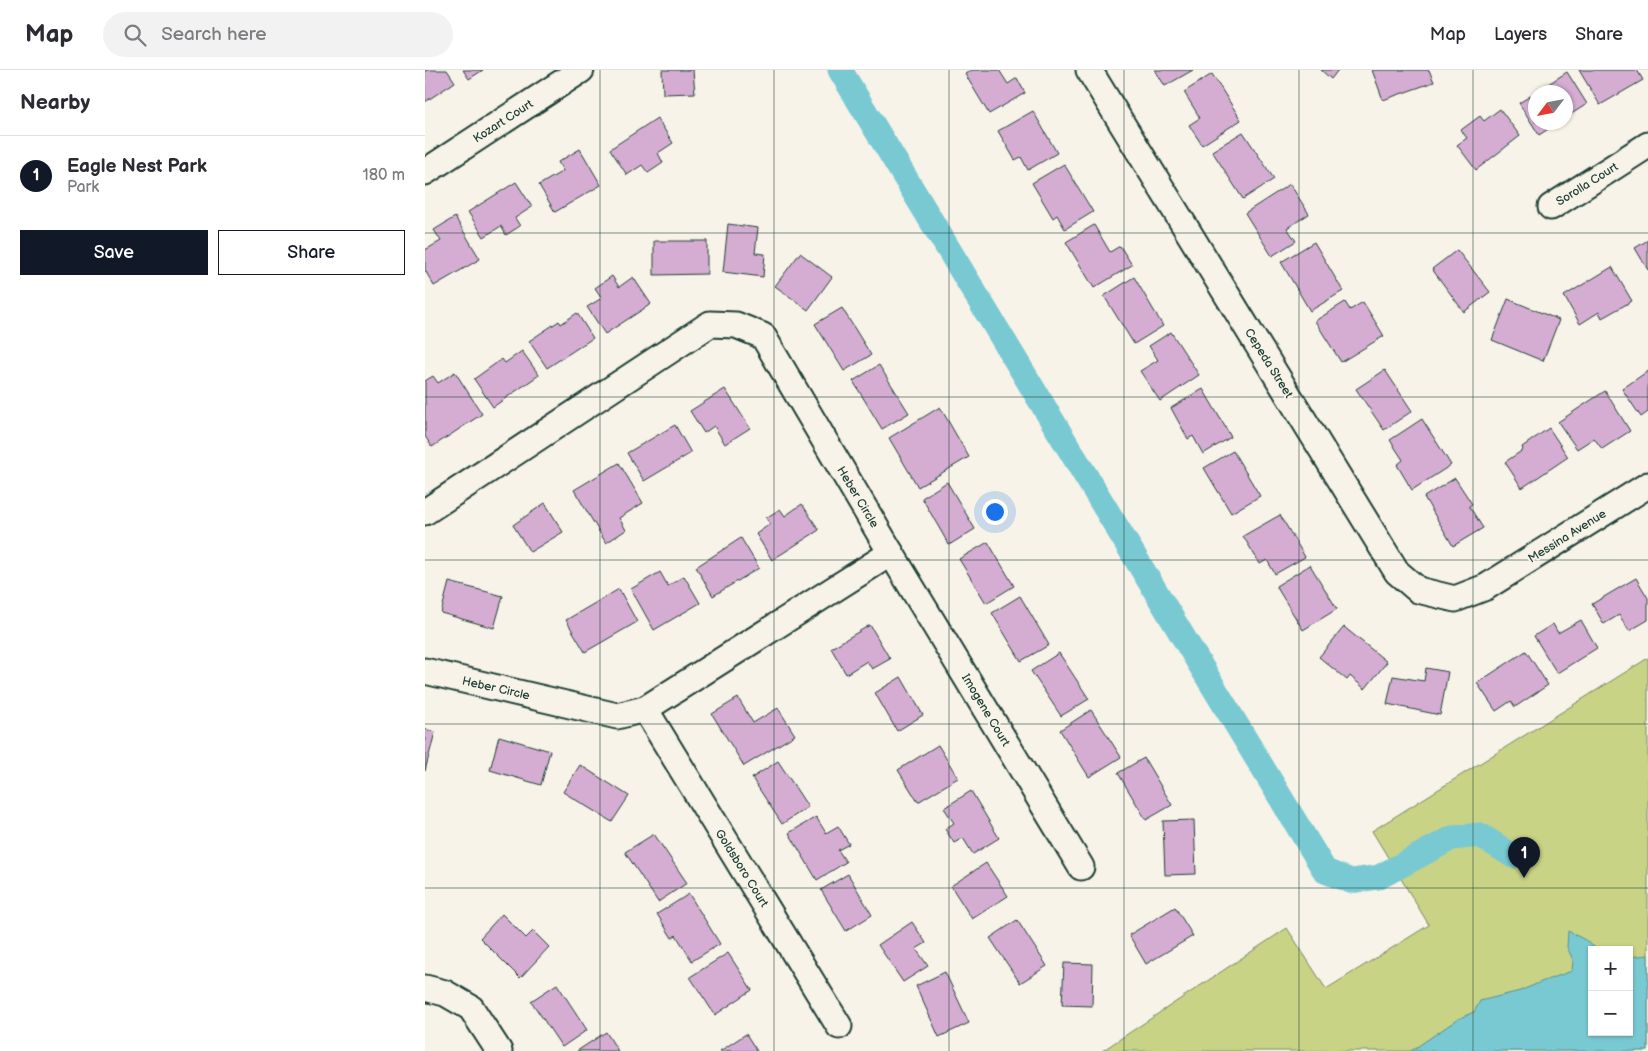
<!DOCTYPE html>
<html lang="en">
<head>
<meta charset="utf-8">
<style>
  body { margin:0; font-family:"Balsamiq Sans",sans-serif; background:#f2f2f3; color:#2b2b33 }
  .controls { position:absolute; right:15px; bottom:15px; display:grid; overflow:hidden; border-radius:0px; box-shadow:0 1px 4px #0004 }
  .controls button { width:45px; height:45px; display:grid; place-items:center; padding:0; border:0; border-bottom:1px solid #e1e1e2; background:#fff; color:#2b2b33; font:25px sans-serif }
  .compass { position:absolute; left:1103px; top:15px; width:45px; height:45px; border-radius:50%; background:#fff; box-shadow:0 1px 4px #0004; rotate:238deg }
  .you { position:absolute; left:569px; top:441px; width:18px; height:18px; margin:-12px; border:4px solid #fff; border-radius:50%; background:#1a73e8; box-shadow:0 0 0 8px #1a73e833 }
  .badge { display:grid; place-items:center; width:32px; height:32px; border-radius:50%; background:#111827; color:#fff; font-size:16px; font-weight:700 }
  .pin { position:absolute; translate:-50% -41px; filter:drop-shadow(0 1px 2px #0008) }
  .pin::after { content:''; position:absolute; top:26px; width:18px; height:15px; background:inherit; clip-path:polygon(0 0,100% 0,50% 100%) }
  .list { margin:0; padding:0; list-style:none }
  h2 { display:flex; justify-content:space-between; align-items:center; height:65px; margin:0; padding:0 20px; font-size:21px }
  h2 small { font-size:16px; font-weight:400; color:#7c7c81 }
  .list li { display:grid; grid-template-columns:32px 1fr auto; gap:15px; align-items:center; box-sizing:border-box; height:80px; padding:0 20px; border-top:1px solid #e1e1e2 }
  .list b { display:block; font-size:19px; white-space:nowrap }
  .list p { margin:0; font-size:16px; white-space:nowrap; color:#7c7c81 }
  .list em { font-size:16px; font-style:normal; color:#7c7c81 }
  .actions { display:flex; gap:10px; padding:15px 20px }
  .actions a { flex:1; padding:11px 0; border:1px solid #111827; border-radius:0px; text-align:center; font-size:18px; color:#111827 }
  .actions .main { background:#111827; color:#fff }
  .icon { flex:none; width:28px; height:28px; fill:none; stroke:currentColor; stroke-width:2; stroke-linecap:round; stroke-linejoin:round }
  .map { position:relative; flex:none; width:1223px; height:981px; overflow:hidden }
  header { display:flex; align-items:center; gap:30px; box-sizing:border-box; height:70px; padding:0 25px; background:#fff; border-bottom:1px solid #e1e1e2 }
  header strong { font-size:24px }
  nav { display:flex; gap:28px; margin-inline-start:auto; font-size:18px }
  .search { width:350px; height:45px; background:#f2f2f3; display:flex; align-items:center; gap:12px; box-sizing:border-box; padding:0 18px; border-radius:28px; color:#7c7c81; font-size:19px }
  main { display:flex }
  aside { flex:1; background:#fff }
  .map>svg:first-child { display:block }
  .green { fill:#c8d386; stroke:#74885d; fill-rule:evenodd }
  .water { fill:#79c9d3; stroke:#559193 }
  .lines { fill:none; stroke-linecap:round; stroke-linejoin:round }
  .canal { stroke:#79c9d3; stroke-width:25 }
  .building { fill:#d5add3; stroke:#1f3d34 }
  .minor-casing { stroke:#1f3d34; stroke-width:29 }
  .minor { stroke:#f7f3e8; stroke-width:25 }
  .grid { fill:none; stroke:#1f3d34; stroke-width:1; stroke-opacity:0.55 }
  .labels { text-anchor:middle; stroke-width:4; stroke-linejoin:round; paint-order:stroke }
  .street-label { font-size:12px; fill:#1f3d34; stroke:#f7f3e8 }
</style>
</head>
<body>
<header>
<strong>Map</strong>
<div class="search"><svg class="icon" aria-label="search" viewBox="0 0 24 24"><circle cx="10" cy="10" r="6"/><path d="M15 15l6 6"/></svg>Search here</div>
<nav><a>Map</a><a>Layers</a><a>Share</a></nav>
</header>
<main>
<aside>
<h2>Nearby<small></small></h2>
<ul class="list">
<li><span class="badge">1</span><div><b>Eagle Nest Park</b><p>Park</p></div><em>180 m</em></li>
</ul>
<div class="actions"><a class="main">Save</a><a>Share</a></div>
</aside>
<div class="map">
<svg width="1223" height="981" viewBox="0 0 1223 981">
  <rect width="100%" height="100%" fill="#f7f3e8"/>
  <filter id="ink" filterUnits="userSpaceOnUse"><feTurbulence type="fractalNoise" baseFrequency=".02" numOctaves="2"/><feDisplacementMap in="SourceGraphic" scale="10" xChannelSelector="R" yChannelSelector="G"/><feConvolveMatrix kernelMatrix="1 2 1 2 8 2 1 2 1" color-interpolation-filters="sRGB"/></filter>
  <g filter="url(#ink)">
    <path class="green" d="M1223,588V981H677L862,858L901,919L1004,855L947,761ZM1167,880H1204V962H1167Z"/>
    <polygon class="water" points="1143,861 1160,870 1173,880 1167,880 1167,962 1204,962 1204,887 1223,885 1223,981 986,981 1033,949 1049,942 1055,931 1095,921 1116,912 1147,901 1148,890 1142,877"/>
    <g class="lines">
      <polyline class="canal" points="415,0 900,801 926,811 954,807 1027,768 1055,765 1088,786"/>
    </g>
    <g class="building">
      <polygon points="0,0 22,0 30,12 0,32"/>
      <polygon points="38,0 58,0 44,9"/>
      <polygon points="237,0 268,0 270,23 238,24"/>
      <polygon points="547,0 574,0 583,14 592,8 600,23 564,44 540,4"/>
      <polygon points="730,0 768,0 740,16"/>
      <polygon points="896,0 913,0 906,9"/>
      <polygon points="947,0 1004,0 1009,12 958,30"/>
      <polygon points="1154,0 1212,0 1218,10 1175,35"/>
      <polygon points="1142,2 1162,34 1140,48 1140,22 1111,22"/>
      <polygon points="787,4 816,50 777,75 764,55 775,48 759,22"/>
      <polygon points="1110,23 1110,52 1134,52 1114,65 1094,33"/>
      <polygon points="1075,39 1095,66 1051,100 1032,75 1042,68 1036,60 1055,46 1059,51"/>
      <polygon points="608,41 632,83 603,100 596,87 590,90 573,61"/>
      <polygon points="232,48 248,73 233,83 238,93 223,103 217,95 202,105 185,79"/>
      <polygon points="818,62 849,109 818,129 787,81"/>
      <polygon points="155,79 176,115 130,142 114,115 138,101 133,92"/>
      <polygon points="639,94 668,142 640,159 632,145 628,148 607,113"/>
      <polygon points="91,112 107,137 90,148 95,156 81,165 76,156 59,167 43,142"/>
      <polygon points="865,114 884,144 862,158 871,171 847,186 820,143"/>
      <polygon points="30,147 55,189 9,216 0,200 0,180 16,171 9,160"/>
      <polygon points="303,154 333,158 330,183 340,184 338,207 298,202"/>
      <polygon points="669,155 685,182 695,176 707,195 669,218 641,172"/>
      <polygon points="1223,170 1223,200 1210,178"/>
      <polygon points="229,171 282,171 282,204 229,205"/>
      <polygon points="889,172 918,221 885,241 856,192"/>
      <polygon points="1032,180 1065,222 1039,242 1007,199"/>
      <polygon points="375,183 407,207 383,240 350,216"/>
      <polygon points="1187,197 1207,231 1177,248 1174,242 1155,254 1139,226"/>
      <polygon points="187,206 194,217 208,207 226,234 180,264 162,237 177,228 170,218"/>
      <polygon points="709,207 738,256 709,274 679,226"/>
      <polygon points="1083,229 1134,250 1118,291 1067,270"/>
      <polygon points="920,232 925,240 938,232 959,266 916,292 890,251"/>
      <polygon points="417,238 446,285 419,301 390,254"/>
      <polygon points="152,243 168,268 122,298 104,271 134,251 136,254"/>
      <polygon points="746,262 774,305 735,331 715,301 733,290 724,276"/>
      <polygon points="97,281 114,305 68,337 49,309 77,289 80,293"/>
      <polygon points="454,295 484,343 457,359 428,311"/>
      <polygon points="960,300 987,341 959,360 931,319"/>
      <polygon points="1223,301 1223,342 1216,347 1197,319"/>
      <polygon points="30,302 57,344 7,377 0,366 0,311 8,306 13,313"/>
      <polygon points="300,319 325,358 300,374 289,356 279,363 265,341"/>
      <polygon points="778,319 806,367 778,384 768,366 763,369 746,338"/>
      <polygon points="1180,321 1205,361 1177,379 1169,368 1152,379 1133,352"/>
      <polygon points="515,337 544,387 493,417 464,368"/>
      <polygon points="997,349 1026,395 987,420 972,395 978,390 965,370"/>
      <polygon points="250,355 266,383 219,411 202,383"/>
      <polygon points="1124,358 1143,387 1097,418 1080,392 1098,380 1097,377"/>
      <polygon points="808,381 835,426 806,443 779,398"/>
      <polygon points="194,393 218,433 194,448 201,460 181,473 149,420"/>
      <polygon points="1030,408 1047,434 1044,436 1058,458 1028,476 999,427"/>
      <polygon points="522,412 550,459 524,475 497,428"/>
      <polygon points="120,433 138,462 105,482 88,455"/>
      <polygon points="377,434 394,460 347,490 331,464 345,454 341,448 355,439 360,446"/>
      <polygon points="855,445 880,487 850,504 842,490 835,494 818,466"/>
      <polygon points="316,468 334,498 288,526 271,497"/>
      <polygon points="563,472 589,516 561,533 534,489"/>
      <polygon points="885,495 912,539 878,560 851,516"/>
      <polygon points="235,502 243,516 259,506 275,533 229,560 206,519"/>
      <polygon points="1211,508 1223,528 1223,550 1204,561 1194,545 1179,554 1167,534"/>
      <polygon points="24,512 78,526 69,558 16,543"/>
      <polygon points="194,519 212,552 160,582 141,550"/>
      <polygon points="595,526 624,575 596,591 567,543"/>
      <polygon points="1156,550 1172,578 1132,603 1109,566 1128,554 1133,563"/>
      <polygon points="445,555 465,589 447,599 442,591 421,604 406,578"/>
      <polygon points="919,557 962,592 940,619 925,606 922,610 894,587"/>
      <polygon points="1101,581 1123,615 1090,637 1086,631 1071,641 1052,613"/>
      <polygon points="634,583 664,629 636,646 606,601"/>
      <polygon points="1001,598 1023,602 1015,645 962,634 968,606 999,611"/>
      <polygon points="476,607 498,645 472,661 450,623"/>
      <polygon points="313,628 328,653 353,638 370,665 319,696 287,644"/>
      <polygon points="666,640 696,687 664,707 635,660"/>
      <polygon points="0,659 10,662 0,701"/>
      <polygon points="74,666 125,681 116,715 65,700"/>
      <polygon points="513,675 533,708 493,732 473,700"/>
      <polygon points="719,688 747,735 721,750 693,703"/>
      <polygon points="353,691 383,737 357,754 327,708"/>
      <polygon points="155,695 204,726 187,752 138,722"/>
      <polygon points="546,721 574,768 548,784 538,768 529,773 520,759 529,753 519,738"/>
      <polygon points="391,747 401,763 413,756 424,774 413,780 421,792 392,810 364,763"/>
      <polygon points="769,750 771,804 740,805 738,751"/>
      <polygon points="229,764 262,813 233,832 200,782"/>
      <polygon points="561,793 583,826 547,849 526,816"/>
      <polygon points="423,804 447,845 421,861 396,820"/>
      <polygon points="264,824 295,874 267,891 251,865 247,868 232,844"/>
      <polygon points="750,837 768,866 721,894 704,865"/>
      <polygon points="77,844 101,868 108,861 124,877 95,908 55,868"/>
      <polygon points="592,850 622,896 595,913 565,868"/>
      <polygon points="487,852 501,873 491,879 503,896 478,912 453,875"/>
      <polygon points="303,883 327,920 290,945 265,907"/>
      <polygon points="639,893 668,894 667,936 637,935"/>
      <polygon points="520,902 544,953 514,967 491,916"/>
      <polygon points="132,914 162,960 137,977 106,931"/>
      <polygon points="181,962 193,981 152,981"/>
      <polygon points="321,964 332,981 295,981"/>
    </g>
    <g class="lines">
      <defs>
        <g id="minor">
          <polyline points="664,0 972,502 993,520 1030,529 1061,517 1223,415"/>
          <polyline points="0,102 156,0"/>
          <polyline points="1126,137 1223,75"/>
          <polyline points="0,442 285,254 311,255 338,266 466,483 656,797"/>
          <polyline points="0,601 192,646 220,639 466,483"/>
          <polyline points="220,639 414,956"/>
          <polyline points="0,918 20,923 46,938 74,981"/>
        </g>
      </defs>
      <use href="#minor" class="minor-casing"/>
      <use href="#minor" class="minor"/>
    </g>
  </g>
  <path class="grid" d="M175,0V981M349,0V981M524,0V981M699,0V981M874,0V981M1048,0V981M0,163H1223M0,327H1223M0,490H1223M0,654H1223M0,818H1223"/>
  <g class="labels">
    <g class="street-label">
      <text transform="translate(78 51) rotate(-33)" y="4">Kozart Court</text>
      <text transform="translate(1162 114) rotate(-32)" y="4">Sorolla Court</text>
      <text transform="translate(844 293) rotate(58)" y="4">Cepeda Street</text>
      <text transform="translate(433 427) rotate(59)" y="4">Heber Circle</text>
      <text transform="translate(1142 466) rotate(-32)" y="4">Messina Avenue</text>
      <text transform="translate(71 618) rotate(13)" y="4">Heber Circle</text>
      <text transform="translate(561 640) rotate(59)" y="4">Imogene Court</text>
      <text transform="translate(317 798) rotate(58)" y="4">Goldsboro Court</text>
    </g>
  </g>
</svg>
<div class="controls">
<button>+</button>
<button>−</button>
</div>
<svg class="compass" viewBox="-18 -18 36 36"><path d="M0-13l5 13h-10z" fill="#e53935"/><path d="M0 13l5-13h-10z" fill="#7c7c81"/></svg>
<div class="you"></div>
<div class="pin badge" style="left:1099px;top:808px">1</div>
</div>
</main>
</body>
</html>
